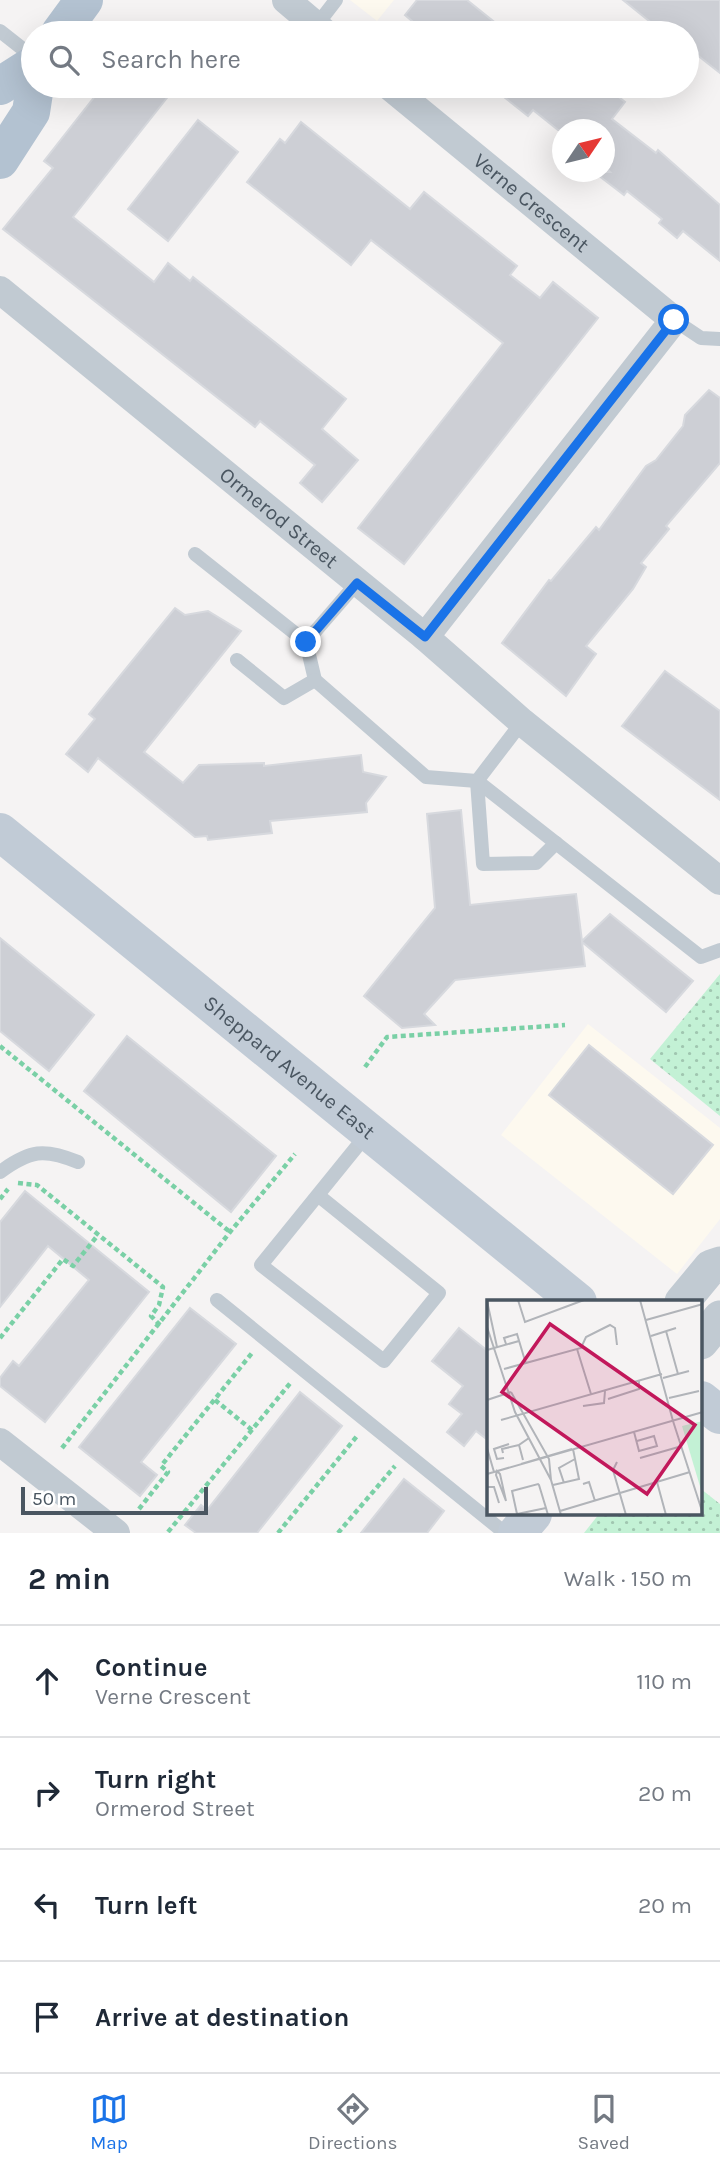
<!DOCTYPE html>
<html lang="en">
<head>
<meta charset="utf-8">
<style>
  body { margin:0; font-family:Karla,sans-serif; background:#f2f2f3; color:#1f2937 }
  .compass { position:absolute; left:552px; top:119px; width:63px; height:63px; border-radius:50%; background:#fff; box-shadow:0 7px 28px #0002; rotate:55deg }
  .scale { position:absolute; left:21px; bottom:18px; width:187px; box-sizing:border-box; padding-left:7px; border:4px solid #4a5661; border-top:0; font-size:19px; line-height:24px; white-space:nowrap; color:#4a5661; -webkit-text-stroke:5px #fff; paint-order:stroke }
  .stop { position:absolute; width:21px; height:21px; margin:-16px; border:5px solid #1a73e8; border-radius:50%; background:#fff }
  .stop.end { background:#1a73e8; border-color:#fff; box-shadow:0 2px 7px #0008 }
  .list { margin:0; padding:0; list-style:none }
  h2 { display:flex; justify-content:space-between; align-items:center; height:91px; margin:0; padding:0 28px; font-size:30px }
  h2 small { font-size:23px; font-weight:400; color:#747a83 }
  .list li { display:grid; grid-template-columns:46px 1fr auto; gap:21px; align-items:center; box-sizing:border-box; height:112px; padding:0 28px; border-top:2px solid #e0e1e3 }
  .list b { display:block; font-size:26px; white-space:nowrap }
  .list p { margin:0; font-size:23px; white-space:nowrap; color:#747a83 }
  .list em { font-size:23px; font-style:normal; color:#747a83 }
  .icon { flex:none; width:38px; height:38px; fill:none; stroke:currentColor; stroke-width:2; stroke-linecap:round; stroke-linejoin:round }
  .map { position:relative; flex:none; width:720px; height:1533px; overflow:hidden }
  .search { position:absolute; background:#fff; box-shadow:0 7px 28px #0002; left:21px; right:21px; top:21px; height:77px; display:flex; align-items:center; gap:18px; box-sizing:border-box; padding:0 24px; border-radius:38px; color:#747a83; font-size:26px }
  .sheet { height:539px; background:#fff }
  nav { display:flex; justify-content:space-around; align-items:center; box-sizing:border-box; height:98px; border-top:2px solid #e0e1e3; background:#fff; font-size:19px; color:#747a83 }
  nav a { display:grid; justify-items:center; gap:4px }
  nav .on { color:#1a73e8 }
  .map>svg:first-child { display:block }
  .commercial { fill:#fdf9ef }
  .park { fill:url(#park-dots) }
  .building { fill:#cdcfd5; stroke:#d7d9de; stroke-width:2 }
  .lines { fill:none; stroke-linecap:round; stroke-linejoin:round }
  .path { stroke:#7ad0a6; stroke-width:4.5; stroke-dasharray:5 3.5; stroke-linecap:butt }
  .service { stroke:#c1cad2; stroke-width:14 }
  .minor { stroke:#c1cad2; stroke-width:28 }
  .tertiary { stroke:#c1cad2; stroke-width:35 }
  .secondary { stroke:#c1cbd6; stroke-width:38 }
  .primary { stroke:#b3c2d1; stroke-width:38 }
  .route { stroke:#1a73e8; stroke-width:9 }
  .labels { text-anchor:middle; stroke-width:5; stroke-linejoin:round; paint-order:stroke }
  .street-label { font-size:21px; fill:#4a5661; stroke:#fff }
  .inset-road { fill:none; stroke:#b1b4b9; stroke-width:2 }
  .view { fill:#c2185b; fill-opacity:0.15; stroke:#c2185b; stroke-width:3.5 }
  .inset-edge { fill:none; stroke:#4a5661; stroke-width:3.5 }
</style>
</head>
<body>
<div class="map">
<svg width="720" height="1533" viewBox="0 0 720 1533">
  <defs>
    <pattern id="park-dots" width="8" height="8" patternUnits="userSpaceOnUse" patternTransform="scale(1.75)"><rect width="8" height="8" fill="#c3f1d5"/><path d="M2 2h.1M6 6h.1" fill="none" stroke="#a0c6b0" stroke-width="1.8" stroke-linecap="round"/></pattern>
  </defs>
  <rect width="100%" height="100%" fill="#f5f3f3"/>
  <g class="commercial">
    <polygon points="350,0 394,0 377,21"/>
    <polygon points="588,1024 720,1128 720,1219 677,1274 501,1135"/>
  </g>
  <g class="park">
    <polygon points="720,974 720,1116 650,1059"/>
    <polygon points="701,1489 720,1504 720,1533 584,1533 599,1514 701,1514"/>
  </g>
  <g class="building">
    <polygon points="417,0 467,0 508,33 426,33 405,15"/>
    <polygon points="623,0 720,0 720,73 687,47 687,33 664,33"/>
    <polygon points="103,86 159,86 170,94 73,217 154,282 168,263 190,281 193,277 346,399 322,429 358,460 322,502 300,483 315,465 260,421 255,427 3,229 53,168 44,161"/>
    <polygon points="490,86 605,86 625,102 612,119 656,153 658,150 720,205 720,261 683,231 677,238 659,223 662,219 627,191 624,195 594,172 610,172 605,167 605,129 558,130 533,110 528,116"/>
    <polygon points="198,120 238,152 168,241 128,209"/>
    <polygon points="301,122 410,209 424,192 517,266 510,275 540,298 553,282 598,318 404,564 358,528 503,343 371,240 351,265 247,182 280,139 285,143"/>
    <polygon points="709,390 720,398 720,463 666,526 669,529 641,563 646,567 633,589 586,646 596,654 566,696 502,643 549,580 551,581 596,527 599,530 646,466 656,460 683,426 685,415"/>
    <polygon points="175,608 185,615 208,611 241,631 144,752 183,783 199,765 264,763 264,766 361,755 363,772 386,777 366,803 367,812 270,821 272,833 208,840 207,836 195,837 98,758 88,772 66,754 95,719 89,714"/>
    <polygon points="665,671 720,711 720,800 622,726"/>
    <polygon points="461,810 470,905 576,894 582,941 610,914 693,981 666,1012 582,942 585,966 455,980 424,1014 435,1025 402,1028 364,996 435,908 427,814"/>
    <polygon points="0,938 94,1015 49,1071 0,1031"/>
    <polygon points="127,1036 276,1156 231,1212 84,1091"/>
    <polygon points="589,1045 713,1145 673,1194 549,1095"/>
    <polygon points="25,1191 149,1292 45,1422 0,1386 0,1378 13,1361 19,1366 89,1280 48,1246 0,1307 0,1222"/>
    <polygon points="190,1308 236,1344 141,1462 157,1475 140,1496 79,1447"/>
    <polygon points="459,1328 489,1352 489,1441 476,1431 464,1446 447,1432 462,1414 449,1404 463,1386 432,1361"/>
    <polygon points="300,1392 342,1426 257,1533 196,1533 185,1525 201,1505 207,1510"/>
    <polygon points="404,1479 444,1511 427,1533 361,1533"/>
  </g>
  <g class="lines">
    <g class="path">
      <polyline points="0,1046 230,1232"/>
      <polyline points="365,1067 387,1037 565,1025"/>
      <polyline points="18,1183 37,1185 163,1287 159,1305 151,1316 160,1325"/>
      <polyline points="0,1199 8,1189"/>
      <polyline points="0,1338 63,1259 73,1266 98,1235"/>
      <polyline points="215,1400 252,1430"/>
      <polyline points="62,1448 230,1232 295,1154"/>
      <polyline points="139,1509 168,1472 161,1466 252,1353"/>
      <polyline points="168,1532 292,1381"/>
      <polyline points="278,1533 357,1436"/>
      <polyline points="338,1533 395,1466"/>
    </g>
    <g class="service">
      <polyline points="316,26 336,0"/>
      <polyline points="0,31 33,57"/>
      <polyline points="674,320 701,338 720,339"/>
      <polyline points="195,554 306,642 357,583"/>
      <polyline points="306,642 315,680 426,777 477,781 522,722"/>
      <polyline points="237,660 284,698 315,680"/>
      <polyline points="477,781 701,957 720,950"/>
      <polyline points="477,781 483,864 536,863 556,843"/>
      <path d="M0,1172C30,1150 44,1148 78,1162"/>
      <polyline points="319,1196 439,1293 384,1361 261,1265 368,1133"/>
      <polyline points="217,1300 505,1533"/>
    </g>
    <g class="minor">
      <polyline points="286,0 325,33"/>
      <path id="s1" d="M389,86L674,320L425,637"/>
      <path id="s2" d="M0,290L425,637L522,722L720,881"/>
      <polyline points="0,1442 116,1533"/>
    </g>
    <g class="tertiary">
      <polyline points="682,1302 711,1267 720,1264"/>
      <polyline points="701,1342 720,1318"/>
    </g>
    <g class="secondary">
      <path id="s3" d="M0,832L578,1302"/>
      <polyline points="701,1400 720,1415"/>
      <polyline points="517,1533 533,1514"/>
    </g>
    <g class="primary">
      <polyline points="60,33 84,0"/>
      <polyline points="0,86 33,65"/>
      <polyline points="0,160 31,112 35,86"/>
    </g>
  </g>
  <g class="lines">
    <polyline class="route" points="306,642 357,583 425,637 674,320"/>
  </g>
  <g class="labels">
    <g class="street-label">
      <text dy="7" stroke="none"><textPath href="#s1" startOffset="184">Verne Crescent</textPath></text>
      <text dy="7" stroke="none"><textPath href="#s2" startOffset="360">Ormerod Street</textPath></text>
      <text dy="7" stroke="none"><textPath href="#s3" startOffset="373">Sheppard Avenue East</textPath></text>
    </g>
  </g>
  <g transform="translate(487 1300)">
    <rect width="215" height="215" fill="#f5f3f3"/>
    <path d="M216,121V193H215L195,126Z" fill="#c3f1d5"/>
    <path class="inset-road" d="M31,0L38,22L97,0M153,0L186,121M0,1L10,47M159,20L216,4M0,27L28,112L64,180L74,215M179,31L191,74M164,36L189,28M19,44L17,38L30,34L39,64M90,49L104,94M0,50L32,41M17,69L94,48L99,37L123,25L128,28L130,45M176,78L202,71M24,92L62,159L64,180M182,98L212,91M121,99L152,89V81M0,100L24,92M96,106L117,103L118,91M14,120L175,74M186,121L216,214M147,132L152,151L170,146L167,136L150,141M0,148L7,172M16,153L15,149L32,145M17,158L10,159L7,149L22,144M153,158L195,146M36,160L32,145L42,138M130,162L126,170L139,215M34,164L85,149M10,171L13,174L19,201L9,175ZM0,174L216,112M170,182L179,215M77,183L72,168L88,159M96,184L102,182L108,201M66,185L92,179L86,149M0,187H7L12,203M59,208L30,214L25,191L51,184L52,185L59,208L61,215M73,211L203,172"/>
    <path class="view" d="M63,24L208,125L160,194L15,92Z"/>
    <rect width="215" height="215" class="inset-edge"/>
  </g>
</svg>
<svg class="compass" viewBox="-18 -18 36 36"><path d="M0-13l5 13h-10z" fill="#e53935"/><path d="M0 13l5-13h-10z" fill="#747a83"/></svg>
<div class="scale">50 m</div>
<div class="stop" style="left:674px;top:320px"></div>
<div class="stop end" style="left:306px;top:642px"></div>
<div class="search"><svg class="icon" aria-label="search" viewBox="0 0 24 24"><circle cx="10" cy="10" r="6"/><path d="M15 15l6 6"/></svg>Search here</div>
</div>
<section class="sheet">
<h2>2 min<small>Walk · 150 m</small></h2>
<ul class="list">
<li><svg class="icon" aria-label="ahead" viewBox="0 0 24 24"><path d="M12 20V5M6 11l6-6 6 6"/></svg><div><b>Continue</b><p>Verne Crescent</p></div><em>110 m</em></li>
<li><svg class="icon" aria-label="right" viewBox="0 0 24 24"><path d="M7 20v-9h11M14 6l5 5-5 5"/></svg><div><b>Turn right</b><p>Ormerod Street</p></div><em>20 m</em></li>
<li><svg class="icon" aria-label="left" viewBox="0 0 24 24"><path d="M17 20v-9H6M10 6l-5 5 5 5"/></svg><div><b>Turn left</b></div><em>20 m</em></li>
<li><svg class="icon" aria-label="arrive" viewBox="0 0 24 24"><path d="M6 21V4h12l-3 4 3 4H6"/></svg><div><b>Arrive at destination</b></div></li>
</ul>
</section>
<nav>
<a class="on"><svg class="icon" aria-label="map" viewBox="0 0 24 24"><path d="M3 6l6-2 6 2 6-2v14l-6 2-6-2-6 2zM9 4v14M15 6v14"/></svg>Map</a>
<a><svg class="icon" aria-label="directions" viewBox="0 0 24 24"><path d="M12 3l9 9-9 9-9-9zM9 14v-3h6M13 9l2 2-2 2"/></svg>Directions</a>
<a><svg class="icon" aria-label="saved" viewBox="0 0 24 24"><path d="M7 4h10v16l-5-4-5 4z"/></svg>Saved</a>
</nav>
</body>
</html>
